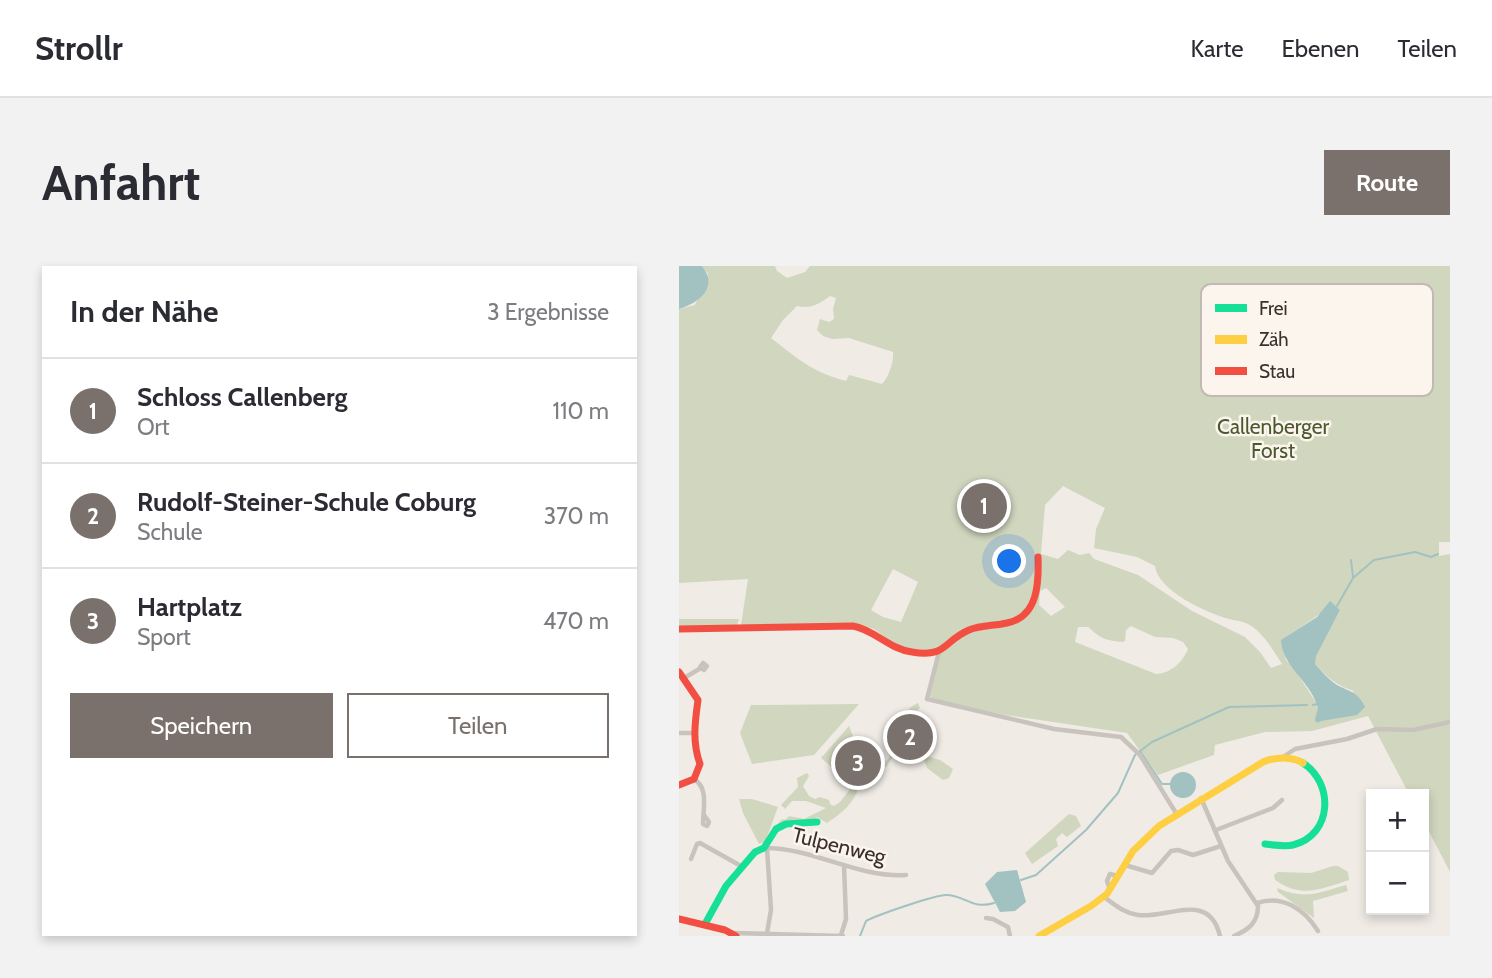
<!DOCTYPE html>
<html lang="de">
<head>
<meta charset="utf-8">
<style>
  body { margin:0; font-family:Cabin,sans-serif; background:#f2f2f3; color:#2b2b33 }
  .controls { position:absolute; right:21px; bottom:21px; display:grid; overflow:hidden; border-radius:0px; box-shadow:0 4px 10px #0003 }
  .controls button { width:63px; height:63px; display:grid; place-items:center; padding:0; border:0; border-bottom:2px solid #e1e1e2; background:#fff; color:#2b2b33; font:35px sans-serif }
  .you { position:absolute; left:331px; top:296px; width:24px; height:24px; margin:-18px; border:5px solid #fff; border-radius:50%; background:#1a73e8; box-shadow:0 0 0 10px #1a73e833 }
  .badge { display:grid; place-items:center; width:46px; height:46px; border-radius:50%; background:#7a716c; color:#fff; font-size:23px; font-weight:700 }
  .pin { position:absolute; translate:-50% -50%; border:4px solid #fff; box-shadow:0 2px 7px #0006 }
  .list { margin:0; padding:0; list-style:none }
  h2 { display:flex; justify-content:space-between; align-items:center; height:91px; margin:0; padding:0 28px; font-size:30px }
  h2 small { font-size:23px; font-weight:400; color:#7c7c81 }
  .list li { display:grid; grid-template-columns:46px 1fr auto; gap:21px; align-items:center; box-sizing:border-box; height:105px; padding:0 28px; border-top:2px solid #e1e1e2 }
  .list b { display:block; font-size:26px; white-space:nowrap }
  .list p { margin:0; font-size:23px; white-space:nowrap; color:#7c7c81 }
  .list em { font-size:23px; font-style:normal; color:#7c7c81 }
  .actions { display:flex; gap:14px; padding:21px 28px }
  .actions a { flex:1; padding:16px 0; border:2px solid #7a716c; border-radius:0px; text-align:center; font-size:24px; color:#7a716c }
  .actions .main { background:#7a716c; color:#fff }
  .map { position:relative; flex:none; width:771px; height:670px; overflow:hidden; border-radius:0px }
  header { display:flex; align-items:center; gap:42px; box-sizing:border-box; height:98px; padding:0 35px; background:#fff; border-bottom:2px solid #e1e1e2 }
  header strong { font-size:33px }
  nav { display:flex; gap:38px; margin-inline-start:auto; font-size:24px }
  .intro { display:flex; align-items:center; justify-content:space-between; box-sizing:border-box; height:168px; padding:0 42px }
  h1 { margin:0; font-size:49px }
  .button { padding:18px 32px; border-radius:0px; background:#7a716c; color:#fff; font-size:24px; font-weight:700 }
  main { display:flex; gap:42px; padding:0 42px }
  aside { flex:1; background:#fff; border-radius:0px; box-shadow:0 4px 10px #0003 }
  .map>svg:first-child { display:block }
  .green { fill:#d1d6bf; fill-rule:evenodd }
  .water { fill:#a1c2c1 }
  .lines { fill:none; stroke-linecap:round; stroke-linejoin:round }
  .stream { stroke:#a1c2c1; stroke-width:2 }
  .street { stroke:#c9c3be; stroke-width:4.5 }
  .fast { stroke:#16e098; stroke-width:7 }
  .slow { stroke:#ffcf43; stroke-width:7 }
  .jam { stroke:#f24e42; stroke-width:7 }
  .labels { text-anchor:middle; stroke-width:5; stroke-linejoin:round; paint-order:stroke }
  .park-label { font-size:21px; fill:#4a5a2e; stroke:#fbf5ee }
  .street-label { font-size:21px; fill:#3b302b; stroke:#fbf5ee }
  .key { fill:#fbf5ee; stroke:#c1bab4; stroke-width:2 }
  .key-label { font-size:19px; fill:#3b302b }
</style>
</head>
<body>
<header>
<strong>Strollr</strong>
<nav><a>Karte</a><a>Ebenen</a><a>Teilen</a></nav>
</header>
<div class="intro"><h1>Anfahrt</h1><a class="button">Route</a></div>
<main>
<aside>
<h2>In der Nähe<small>3 Ergebnisse</small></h2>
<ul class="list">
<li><span class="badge">1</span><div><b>Schloss Callenberg</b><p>Ort</p></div><em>110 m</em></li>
<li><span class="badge">2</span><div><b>Rudolf-Steiner-Schule Coburg</b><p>Schule</p></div><em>370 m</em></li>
<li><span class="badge">3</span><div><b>Hartplatz</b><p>Sport</p></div><em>470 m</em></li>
</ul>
<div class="actions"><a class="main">Speichern</a><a>Teilen</a></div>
</aside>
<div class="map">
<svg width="771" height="670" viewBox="0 0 771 670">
  <rect width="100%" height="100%" fill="#f0ebe5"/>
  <g class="green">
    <path d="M23,0H96L98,5L108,12L126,6L131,0H771V276H760V290L771,288V606L745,556V528H730L689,450L633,465L586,466L536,479L535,489L479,509L448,467L327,449L253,434L251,429L260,390L218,380L195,363L170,357L62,359L69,313L0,317V43L16,39L29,8ZM151,30L157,32L154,43L155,53L150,56L141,53L138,64L144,70L153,73L170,72L214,86C215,95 210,111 203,118L170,109L167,115C133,106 119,93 92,72L104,54L118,40C133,43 140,38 151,30ZM384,220L426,242L417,263L415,282L458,291L476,300C479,325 528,347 550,353C558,355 564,355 571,359C585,368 594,384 603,398L592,402L581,386L566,371L513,345L459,309L415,293L410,287L401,289L389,284L379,293L362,288L366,239ZM214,303L239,316L222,356L204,351L192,344ZM367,322L386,341L372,350L360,339L361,325ZM661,344L636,390V398C648,411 658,420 675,425L639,457L638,438L614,401L607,394L603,374L645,345ZM452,360L476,371L494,372L504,376L509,383C503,397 492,407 477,408L396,376L399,361H409C423,373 425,374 444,376L446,375L447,364Z"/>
    <polygon points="0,353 60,353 58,359 0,362"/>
    <path d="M239,437L241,442L238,445H234L223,461L225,463L221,470L228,474L225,477L234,481V485L230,486L221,481L207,501L204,498C207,495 212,490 214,485C221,468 219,446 239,437Z"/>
    <polygon points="180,438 135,489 73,498 61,467 72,439"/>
    <polygon points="170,460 176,475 183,480 181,483 193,493 177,512 170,505 167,508 163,505 166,501 160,507 142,492"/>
    <polygon points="247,490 261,494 274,503 270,512 264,514 248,502 245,494"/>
    <path d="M128,507L130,510L124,520L130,530L136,533L141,531L150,534L151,538L155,540L161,536L176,517L180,521C174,538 163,547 148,557L138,551L134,555L94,563L103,553L106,554L110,550L125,553L147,542L127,535H113L106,543L102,539L119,521L118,512Z"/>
    <polygon points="60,533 73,533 99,541 86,576 80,578 64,547"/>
    <polygon points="390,548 397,550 402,560 388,571 383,567 377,573 379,580 353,598 346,587"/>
    <path d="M654,600H659L669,606L670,614C641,623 624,633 596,614L595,609L599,606L632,607Z"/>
    <path d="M667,619L669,625L634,635L635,652L599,626L598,622C626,634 639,627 667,619Z"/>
  </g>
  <g class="water">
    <path d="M0,0H23C40,21 20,37 0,43Z"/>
    <path d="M651,335L661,344L637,390L636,398C643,406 649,413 658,419C671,426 679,426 686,441L678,449L642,455L639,457L636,455C636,450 640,444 638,439C630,414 603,400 602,374L638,351Z"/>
    <circle cx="504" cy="519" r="13"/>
    <polygon points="338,604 347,636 336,645 321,646 306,618 318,606"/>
  </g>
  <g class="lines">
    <g class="stream">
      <polyline points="672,294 674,311"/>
      <polyline points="658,340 674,312 695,294 736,286 752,291 759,288"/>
      <polyline points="634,439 638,438"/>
      <polyline points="461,485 483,518 492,518"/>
      <polyline points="342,614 357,609 407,564 439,527 456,489 473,476 550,441 628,439"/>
      <path d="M181,670L187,655C198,649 256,629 267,629C286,629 293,644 315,637"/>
    </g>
    <g class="street">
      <polyline points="260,386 248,433 375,463 442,471 461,489 497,547"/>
      <polygon points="24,397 28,400 25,404 21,401"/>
      <polyline points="5,412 22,402"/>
      <polyline points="0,467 15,467"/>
      <polyline points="604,491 616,483 668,473 698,463 734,464 771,456"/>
      <path d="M15,513C30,522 24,543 24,558L28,560L30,556L25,549"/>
      <path d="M522,532L549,595L579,640C579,657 569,664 555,670"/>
      <polyline points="537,564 594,542 603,534"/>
      <path d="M86,582C135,582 178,612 227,609"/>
      <polyline points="88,582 92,644 88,667"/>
      <polyline points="12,593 18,578 21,577 62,600"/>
      <polyline points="446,599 473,607 492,585 499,584 514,589 542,580"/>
      <polyline points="431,624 428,615 431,608 439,610"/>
      <path d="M425,631C436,639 445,647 459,649C489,653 530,624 541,670"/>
      <path d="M578,637C604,628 626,644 639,665"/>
      <polyline points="307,652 314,653 329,661 331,670"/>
      <polyline points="55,667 164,670"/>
      <polyline points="162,669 167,653 165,599"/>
    </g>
    <g class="fast">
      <path d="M586,578C595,579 606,581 614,579C654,569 655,517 624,497"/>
      <polyline points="26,658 47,620 76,586 85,582 97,563 107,558 138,556"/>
    </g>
    <path class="slow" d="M360,670L412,640L428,628L454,585L480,560L584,496C596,491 613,490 624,497"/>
    <g class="jam">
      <path d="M0,363L174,360C196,364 210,383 233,386C268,392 264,375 290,364C302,359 315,360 328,357C359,351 360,317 359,291"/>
      <path d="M0,406L19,434C16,456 13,476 21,498L15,513L0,519"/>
      <polyline points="0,653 46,664 57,670"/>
    </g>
  </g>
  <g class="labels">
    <g class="park-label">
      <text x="594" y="168">Callenberger<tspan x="594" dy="24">Forst</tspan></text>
    </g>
    <g class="street-label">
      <text transform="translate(160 580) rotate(14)" y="7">Tulpenweg</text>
    </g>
  </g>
  <rect x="522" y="18" width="232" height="112" rx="10" class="key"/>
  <rect x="536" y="38" width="32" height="8" fill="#16e098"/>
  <rect x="536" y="69" width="32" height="9" fill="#ffcf43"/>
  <rect x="536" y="101" width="32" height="8" fill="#f24e42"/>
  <g class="key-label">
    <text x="580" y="49">Frei</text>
    <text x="580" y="80">Zäh</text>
    <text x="580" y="112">Stau</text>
  </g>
</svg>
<div class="controls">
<button>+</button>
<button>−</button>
</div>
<div class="you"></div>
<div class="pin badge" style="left:305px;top:240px">1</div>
<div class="pin badge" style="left:231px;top:471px">2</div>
<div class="pin badge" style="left:179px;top:497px">3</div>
</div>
</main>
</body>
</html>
